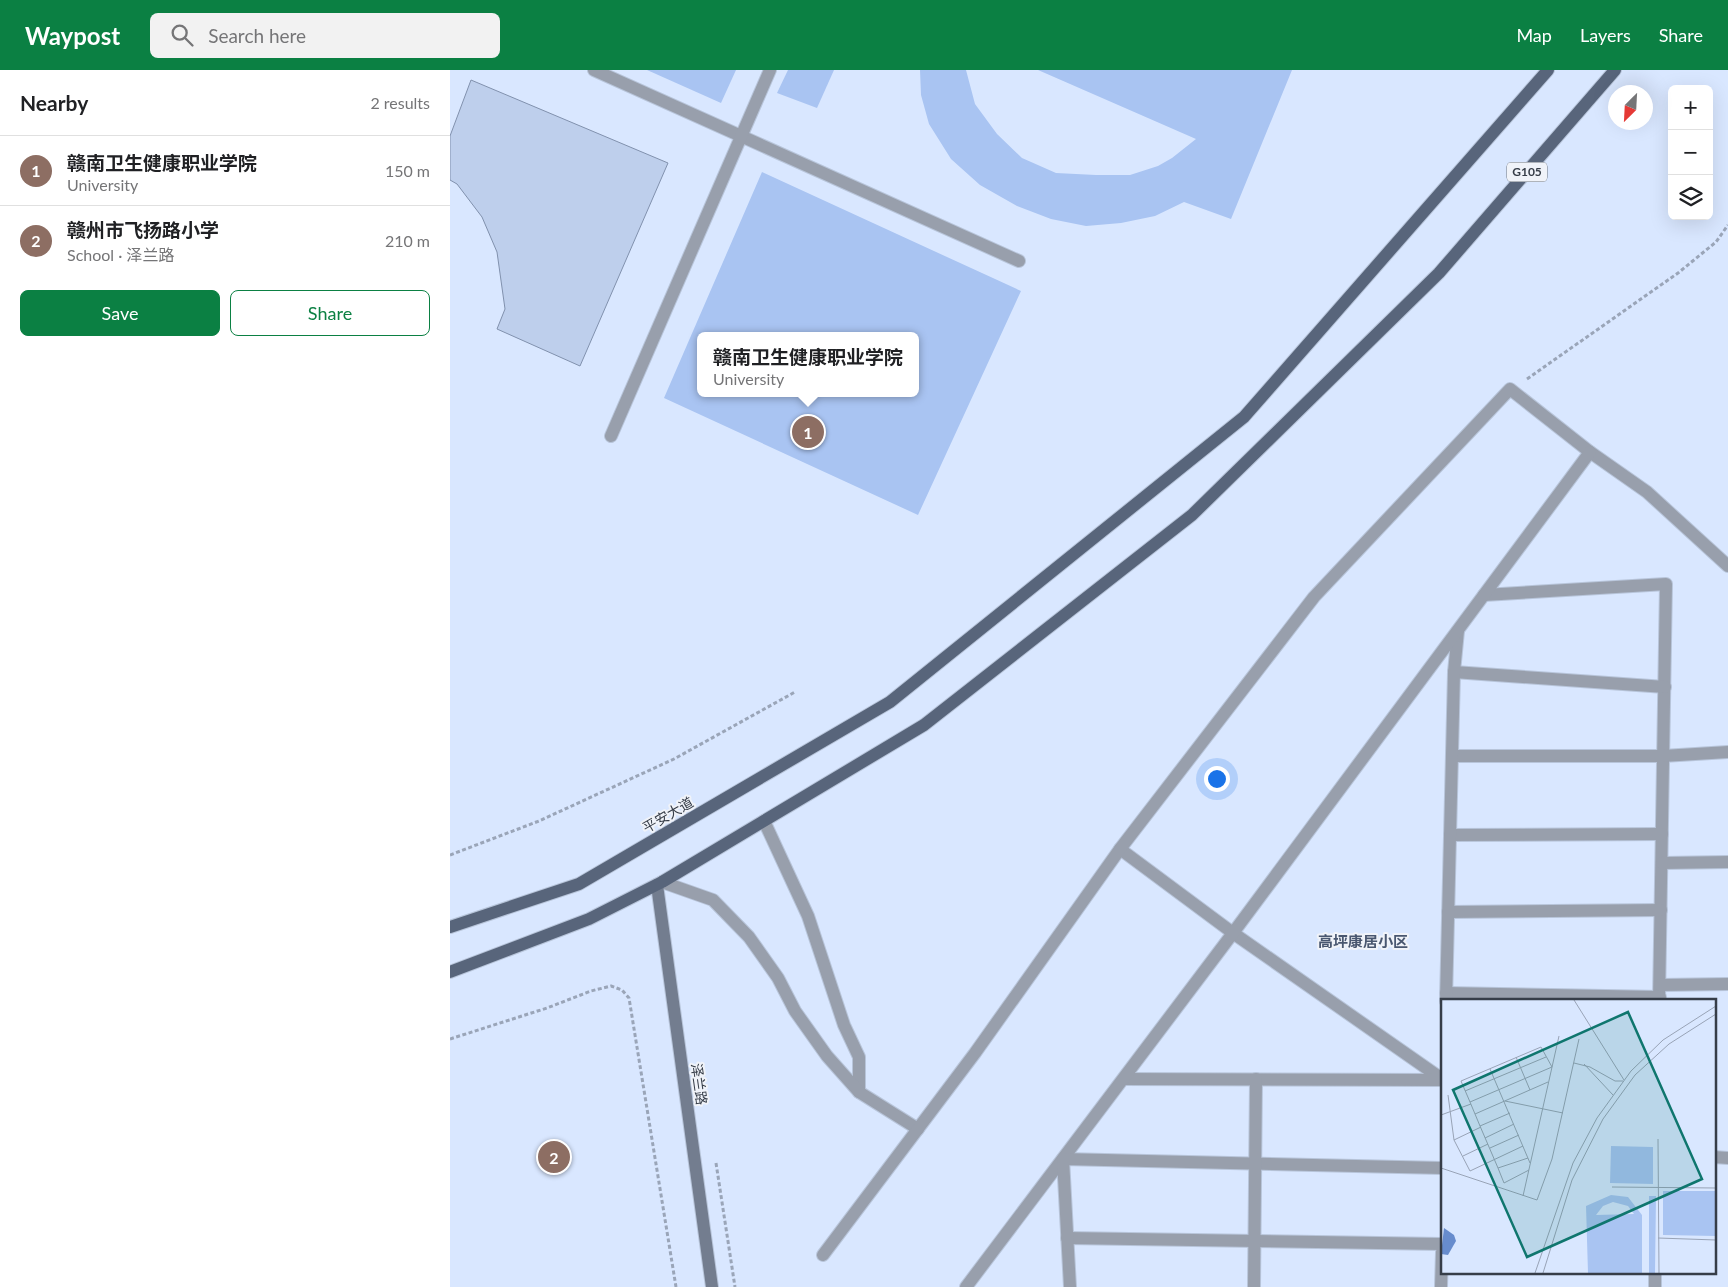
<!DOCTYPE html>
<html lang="en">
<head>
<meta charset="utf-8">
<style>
  body { margin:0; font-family:Lato,"Noto Sans SC",sans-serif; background:#f2f2f2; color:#202124 }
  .controls { position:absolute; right:15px; top:15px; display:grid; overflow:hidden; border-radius:8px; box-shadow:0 5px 20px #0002 }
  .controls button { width:45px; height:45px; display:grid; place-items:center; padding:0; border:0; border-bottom:1px solid #e0e0e0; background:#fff; color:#202124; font:25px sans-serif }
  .compass { position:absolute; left:1158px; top:15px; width:45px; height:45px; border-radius:50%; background:#fff; box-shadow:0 5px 20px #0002; rotate:204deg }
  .you { position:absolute; left:766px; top:708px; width:18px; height:18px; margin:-12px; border:4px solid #fff; border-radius:50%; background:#1a73e8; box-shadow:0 0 0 8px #1a73e833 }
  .badge { display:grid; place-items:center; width:32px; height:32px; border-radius:50%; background:#0b8043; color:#fff; font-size:16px; font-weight:700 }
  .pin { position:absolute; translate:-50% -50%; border:2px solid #fff; box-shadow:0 1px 5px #0006 }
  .popup { position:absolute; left:247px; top:262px; width:222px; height:65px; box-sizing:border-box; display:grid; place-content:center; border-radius:8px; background:#fff; filter:drop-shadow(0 1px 4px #0005); font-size:16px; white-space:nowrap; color:#757577 }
  .popup b { font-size:19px; color:#202124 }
  .popup::after { content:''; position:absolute; left:50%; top:100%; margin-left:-10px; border:10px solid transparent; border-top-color:#fff }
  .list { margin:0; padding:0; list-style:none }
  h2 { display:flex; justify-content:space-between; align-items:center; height:65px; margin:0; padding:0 20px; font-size:21px }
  h2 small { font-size:16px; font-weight:400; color:#757577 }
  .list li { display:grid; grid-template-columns:32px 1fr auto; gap:15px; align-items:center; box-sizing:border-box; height:70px; padding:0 20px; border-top:1px solid #e0e0e0 }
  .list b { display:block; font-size:19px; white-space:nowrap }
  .list p { margin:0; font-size:16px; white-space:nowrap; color:#757577 }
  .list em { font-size:16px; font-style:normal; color:#757577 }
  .actions { display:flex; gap:10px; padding:15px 20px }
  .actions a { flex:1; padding:11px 0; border:1px solid #0b8043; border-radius:8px; text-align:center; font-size:18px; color:#0b8043 }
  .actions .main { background:#0b8043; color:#fff }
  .icon { flex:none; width:28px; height:28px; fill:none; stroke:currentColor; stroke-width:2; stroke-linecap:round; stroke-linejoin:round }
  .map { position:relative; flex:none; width:1278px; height:1217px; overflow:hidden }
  header { display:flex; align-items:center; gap:30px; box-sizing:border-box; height:70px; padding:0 25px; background:#0b8043; color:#fff }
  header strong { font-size:24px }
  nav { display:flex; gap:28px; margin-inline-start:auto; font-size:18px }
  .search { width:350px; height:45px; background:#f2f2f2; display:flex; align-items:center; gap:12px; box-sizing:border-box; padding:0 18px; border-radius:8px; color:#757577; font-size:19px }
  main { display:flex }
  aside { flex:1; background:#fff }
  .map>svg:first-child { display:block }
  .green { fill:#a9c4f2; fill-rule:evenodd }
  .building { fill:#becfec; stroke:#8191ad }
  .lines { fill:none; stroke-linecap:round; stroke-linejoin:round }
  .street-casing { stroke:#b8c5da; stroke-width:14 }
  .secondary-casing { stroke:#b8c5da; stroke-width:14 }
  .primary-casing { stroke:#b8c5da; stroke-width:14 }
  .path { stroke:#9aa5b8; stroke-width:3; stroke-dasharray:4 2.5; stroke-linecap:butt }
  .street { stroke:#989fac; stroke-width:12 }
  .secondary { stroke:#737d8f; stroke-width:12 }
  .primary { stroke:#58657b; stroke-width:12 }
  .labels { text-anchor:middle; stroke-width:4; stroke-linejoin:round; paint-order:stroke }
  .shield { fill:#f0f3f9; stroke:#6e747d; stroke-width:1 }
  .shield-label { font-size:12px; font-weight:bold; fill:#363d48 }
  .street-label { font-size:14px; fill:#363d48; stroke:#f0f3f9 }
  .neighbourhood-label { font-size:15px; font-weight:bold; fill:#495770; stroke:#f0f3f9 }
  .inset-road { fill:none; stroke:#98a3b6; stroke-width:1 }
  .view { fill:#0f766e; fill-opacity:0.15; stroke:#0f766e; stroke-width:2.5 }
  .inset-edge { fill:none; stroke:#363d48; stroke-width:2.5 }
</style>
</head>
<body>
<header>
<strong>Waypost</strong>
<div class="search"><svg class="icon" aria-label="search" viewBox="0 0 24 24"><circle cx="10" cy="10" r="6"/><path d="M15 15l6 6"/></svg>Search here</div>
<nav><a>Map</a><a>Layers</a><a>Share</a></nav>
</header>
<main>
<aside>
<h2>Nearby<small>2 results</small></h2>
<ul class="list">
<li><span class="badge" style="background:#8d6e63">1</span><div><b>赣南卫生健康职业学院</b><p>University</p></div><em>150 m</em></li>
<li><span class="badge" style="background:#8d6e63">2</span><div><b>赣州市飞扬路小学</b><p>School · 泽兰路</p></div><em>210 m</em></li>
</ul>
<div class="actions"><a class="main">Save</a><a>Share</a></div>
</aside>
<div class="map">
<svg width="1278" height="1217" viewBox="0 0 1278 1217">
  <rect width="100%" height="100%" fill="#d9e7ff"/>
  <g class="green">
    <polygon points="197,0 286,0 271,33"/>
    <polygon points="338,0 384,0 367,38 327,23"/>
    <polygon points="470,0 516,0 525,34 547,64 572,88 606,103 646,105 680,105 708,96 722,88 746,69 588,0 842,0 781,149 734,132 705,146 671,153 636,156 601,149 567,136 530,115 501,89 479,54 471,25"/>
    <path d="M312,102L571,221L468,445L214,328ZM250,266H466V323H250Z"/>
  </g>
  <polygon class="building" points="21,10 218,93 130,296 47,259 55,239 47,182 32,147 7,114 0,110 0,66"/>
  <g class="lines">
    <defs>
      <g id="street">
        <polyline points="144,0 569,191"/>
        <polyline points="161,366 320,0"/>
        <polyline points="1034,525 1216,514 1209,931"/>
        <polyline points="1004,602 1215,617"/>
        <polyline points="1002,686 1213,686 1278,682"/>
        <polyline points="314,751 358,846 394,955 409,987 409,1022"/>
        <polyline points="1000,765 1212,764"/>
        <polyline points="670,779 783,863 992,1009"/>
        <polyline points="1212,793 1278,792"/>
        <polyline points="212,812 263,830 299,867 328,908 345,941 377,986 409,1022 468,1059"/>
        <polyline points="998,842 1211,840"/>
        <polyline points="1210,915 1278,914"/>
        <polyline points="996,923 1210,927"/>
        <polyline points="996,931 1004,602 1008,561"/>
        <polyline points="674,1009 992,1010"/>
        <polyline points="1264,1087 1278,1088"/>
        <polyline points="617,1168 992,1174"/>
        <polyline points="373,1185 525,983 670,779 864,527 1060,319 1140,382 1197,422 1278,496"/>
        <polyline points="516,1217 783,863 1140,382"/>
        <polyline points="620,1217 613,1089 992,1098"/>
        <polyline points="804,1217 806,1009"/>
        <polyline points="991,1217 992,1182"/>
        <polyline points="1205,1217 1205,1203"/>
      </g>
      <polyline id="secondary" points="207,815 262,1217"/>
      <g id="primary">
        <polyline points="0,857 129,814 440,632 794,347 1098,0"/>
        <polyline points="0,902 139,849 212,812 474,655 742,445 989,203 1165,0"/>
      </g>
    </defs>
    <use href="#street" class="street-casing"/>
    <use href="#secondary" class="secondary-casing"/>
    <use href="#primary" class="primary-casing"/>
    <g class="path">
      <polyline points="1077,309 1228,203 1266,172 1278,155"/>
      <polyline points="0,785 89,751 224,689 345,622"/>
      <polyline points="0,969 97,938 141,921 161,916 172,920 179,928 226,1217"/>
      <polyline points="266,1093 285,1217"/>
    </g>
    <use href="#street" class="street"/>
    <use href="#secondary" class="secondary"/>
    <use href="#primary" class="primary"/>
  </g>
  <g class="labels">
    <rect class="shield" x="1057" y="92.5" width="40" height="19" rx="4"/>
    <g class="shield-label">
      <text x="1077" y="106">G105</text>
    </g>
    <g class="street-label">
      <text transform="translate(218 745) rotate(-30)" y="5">平安大道</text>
      <text transform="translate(249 1014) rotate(82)" y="5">泽兰路</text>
    </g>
    <g class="neighbourhood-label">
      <text x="913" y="877">高坪康居小区</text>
    </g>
  </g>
  <g transform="translate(991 929)">
    <rect width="275" height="275" fill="#d9e7ff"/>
    <path d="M170,147L212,148V185L169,184ZM222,192H275V237L222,236ZM170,196L187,198L201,216V274H147L145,207ZM172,203L187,207L193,215L155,216L162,207ZM208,197H215L214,274H208Z" fill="#a9c4f2" fill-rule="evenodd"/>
    <path d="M3,229L13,236L15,242L7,256L0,255Z" fill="#678ccd"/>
    <path class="inset-road" d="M133,1L183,81M75,58L89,91M133,64L149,68L174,82H182M143,65L172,96M49,70L89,164M24,92L105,58M7,96L13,141L29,172L82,147M64,102L122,114M29,103L111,68L100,48L20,82L29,103L39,127L57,169L63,184L88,171M34,115L107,83M0,116L30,105M39,127L69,114M44,139L73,125M217,140L218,274M13,141L40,128M49,149L78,136M22,157L47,145M0,169L96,201L111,160L138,40M57,169L87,159M171,188L275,189M82,197L118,37M217,239L275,241M275,241V258M94,274L132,164L156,119L190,72L222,41L275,7M102,274L131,181L162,120L194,76L228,45L275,15"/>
    <path class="view" d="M187,13L261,180L86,258L12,91Z"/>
    <rect width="275" height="275" class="inset-edge"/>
  </g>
</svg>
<div class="controls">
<button>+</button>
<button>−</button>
<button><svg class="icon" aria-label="layers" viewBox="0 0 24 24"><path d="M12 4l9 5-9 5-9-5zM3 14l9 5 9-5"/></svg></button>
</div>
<svg class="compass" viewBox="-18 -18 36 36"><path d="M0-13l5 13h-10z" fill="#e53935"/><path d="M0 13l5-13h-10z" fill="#757577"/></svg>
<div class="you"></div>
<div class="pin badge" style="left:358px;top:362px;background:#8d6e63">1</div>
<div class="popup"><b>赣南卫生健康职业学院</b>University</div>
<div class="pin badge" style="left:104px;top:1087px;background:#8d6e63">2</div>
</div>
</main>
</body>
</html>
